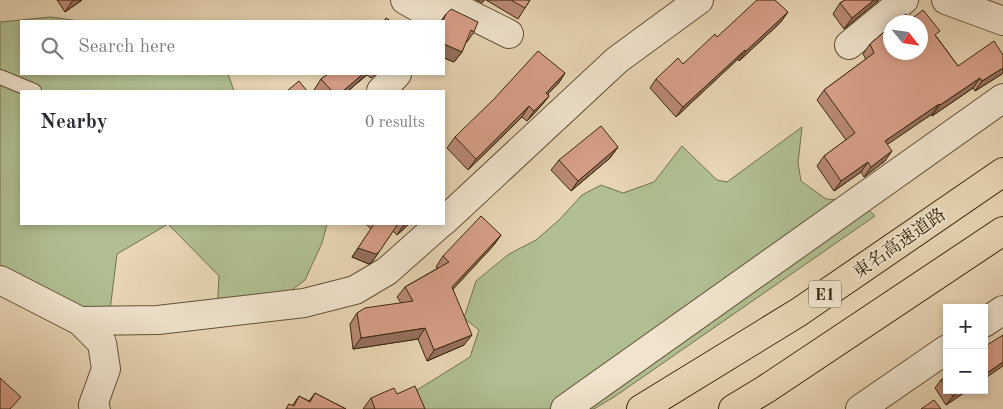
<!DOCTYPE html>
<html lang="en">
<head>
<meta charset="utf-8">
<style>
  body { margin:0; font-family:"Old Standard TT","Noto Serif JP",serif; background:#f7f7f7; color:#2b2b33 }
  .controls { position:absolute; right:15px; bottom:15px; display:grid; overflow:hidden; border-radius:0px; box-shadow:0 2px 8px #0003 }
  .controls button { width:45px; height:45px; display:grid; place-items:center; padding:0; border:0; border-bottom:1px solid #e1e1e2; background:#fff; color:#2b2b33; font:25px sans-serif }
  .compass { position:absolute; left:883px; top:15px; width:45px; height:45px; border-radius:50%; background:#fff; box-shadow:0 2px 8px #0003; rotate:120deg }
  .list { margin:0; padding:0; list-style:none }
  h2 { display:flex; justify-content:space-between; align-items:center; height:65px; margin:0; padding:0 20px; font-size:21px }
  h2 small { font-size:16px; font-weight:400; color:#7c7c81 }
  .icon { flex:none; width:28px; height:28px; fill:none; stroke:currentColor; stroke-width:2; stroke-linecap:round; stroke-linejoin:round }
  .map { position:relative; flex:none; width:1003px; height:409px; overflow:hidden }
  .search { position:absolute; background:#fff; box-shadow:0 2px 8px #0003; left:20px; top:20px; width:425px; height:55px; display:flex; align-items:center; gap:12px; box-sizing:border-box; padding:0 18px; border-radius:0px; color:#7c7c81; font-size:19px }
  .panel { position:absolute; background:#fff; box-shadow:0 2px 8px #0003; left:20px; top:90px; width:425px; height:135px; border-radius:0px }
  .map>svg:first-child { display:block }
  .green { fill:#b0be91; stroke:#74724e }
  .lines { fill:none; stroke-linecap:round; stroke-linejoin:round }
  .lane-casing { stroke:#645236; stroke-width:16 }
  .street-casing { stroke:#645236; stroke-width:30 }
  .highway-casing { stroke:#38270c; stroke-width:30 }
  .lane { stroke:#f0e4ce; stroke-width:14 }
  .street { stroke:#f0e4ce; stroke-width:28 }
  .highway { stroke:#e8d5b4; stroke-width:28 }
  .wall { fill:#b98975; stroke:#38270c }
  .shaded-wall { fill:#966f5f; stroke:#38270c }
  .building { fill:#d79f88; stroke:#38270c }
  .labels { text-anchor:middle; stroke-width:4; stroke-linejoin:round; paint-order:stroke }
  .shield { fill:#f0e4ce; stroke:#6f6046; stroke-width:1 }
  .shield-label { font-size:16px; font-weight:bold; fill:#38270c }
  .street-label { font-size:18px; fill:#38270c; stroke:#f0e4ce }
</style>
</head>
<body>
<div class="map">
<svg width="1003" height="409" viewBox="0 0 1003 409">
  <rect width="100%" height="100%" fill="#e8d5b4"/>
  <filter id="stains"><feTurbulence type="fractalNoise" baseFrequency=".004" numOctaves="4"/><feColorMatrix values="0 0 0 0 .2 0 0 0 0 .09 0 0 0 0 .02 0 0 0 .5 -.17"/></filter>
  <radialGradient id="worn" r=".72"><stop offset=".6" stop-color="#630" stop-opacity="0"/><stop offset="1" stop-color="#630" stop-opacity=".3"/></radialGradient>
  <g class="green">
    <polygon points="51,17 79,21 21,21 21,74 228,74 234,91 21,91 21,224 327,224 322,243 305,280 260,314 217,313 219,276 168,224 117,254 110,310 69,316 0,280 0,22"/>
    <polygon points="802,127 798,163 801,181 826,199 860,201 875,216 614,397 594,409 422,409 417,390 470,357 479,330 464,318 476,281 509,254 536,240 559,220 582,195 601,185 623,193 654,182 682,146 717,180 727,182"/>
  </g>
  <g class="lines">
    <defs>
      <polyline id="lane" points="0,77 34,91"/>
      <g id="street">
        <polyline points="405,0 428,13 436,5 447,3 509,34"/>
        <polyline points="946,0 1003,21"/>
        <polyline points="849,45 904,0"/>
        <polyline points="381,91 397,74"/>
        <polyline points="444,221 617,60 699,0"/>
        <polyline points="0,280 80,321 102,343 106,369 93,405 96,409"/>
        <polyline points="80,321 158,320 304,303 355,290 387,271 440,224"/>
        <polyline points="984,323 1003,310"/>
        <polyline points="565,409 1003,98"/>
        <polyline points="860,409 947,349"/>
      </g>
      <g id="highway">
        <polyline points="641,409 799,312 1003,172"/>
        <polyline points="733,409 766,389 1003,231"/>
      </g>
    </defs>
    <use href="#lane" class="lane-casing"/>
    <use href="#street" class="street-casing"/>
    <use href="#highway" class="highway-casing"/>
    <use href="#lane" class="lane"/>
    <use href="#street" class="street"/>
    <use href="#highway" class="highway"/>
  </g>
  <g class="wall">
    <polygon points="57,0 82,0 65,12"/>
    <polygon points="476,0 485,0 482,3"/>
    <polygon points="486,0 530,0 518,19"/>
    <polygon points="845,0 879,0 844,29 833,14 840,3"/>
    <polygon points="446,14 474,32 467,42 466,42 462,52 454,62 444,58 444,21 441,21"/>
    <polygon points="910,20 936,36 958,66 1003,55 1003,72 1002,74 975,91 973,88 932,116 932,114 887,144 885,161 864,177 861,172 834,191 817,166 824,156 846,140 817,100 824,90 866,59 863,54 870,44 896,22"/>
    <polygon points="781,22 739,61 738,59 676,117 650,88 656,79 683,64 717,37"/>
    <polygon points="565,73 558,84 548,94 549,96 541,106 527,121 522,117 468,170 447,148 455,137"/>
    <polygon points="328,74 376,74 371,78 367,75 348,91 315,91 314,90 321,79"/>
    <polygon points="618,147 610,158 571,191 551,170 559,160"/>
    <polygon points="366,224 409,224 397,235 393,231 372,262 369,264 352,257 371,229"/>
    <polygon points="501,235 493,246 453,289 464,345 427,361 418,339 353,349 350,324 357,313 401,303 397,297 405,287 438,268 436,267 443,256"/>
    <polygon points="947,376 947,390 968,390 946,405 935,388 941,380"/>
    <polygon points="315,393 346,409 286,409 289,404 292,406 299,396 309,401"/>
    <polygon points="397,394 425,409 363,409 371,398"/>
  </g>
  <g class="shaded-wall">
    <polygon points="73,0 82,0 65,12"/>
    <polygon points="874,0 879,0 844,29 852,18"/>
    <polygon points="788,12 781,22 739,61 746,51"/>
    <polygon points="444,44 462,52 454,62 444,58"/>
    <polygon points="745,50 738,59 676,117 683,107"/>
    <polygon points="1003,68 1003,72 1002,74 975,91 982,81"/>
    <polygon points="565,73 558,84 539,103 546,93"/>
    <polygon points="363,74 367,74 348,91 343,91"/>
    <polygon points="980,78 973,88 932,116 940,105"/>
    <polygon points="549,96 541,106 527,121 534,111"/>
    <polygon points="939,104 932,114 878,151 885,141"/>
    <polygon points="529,106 522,117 468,170 476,159"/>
    <polygon points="618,147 610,158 571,191 578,181"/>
    <polygon points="892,151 885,161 864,177 871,167"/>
    <polygon points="868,162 861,172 834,191 841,181"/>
    <polygon points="406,224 409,224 397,235 403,226"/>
    <polygon points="501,235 493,246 445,298 452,287"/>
    <polygon points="358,248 379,252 372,262 369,264 352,257"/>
    <polygon points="425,328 418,339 353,349 361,338"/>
    <polygon points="472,335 464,345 427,361 434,350"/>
    <polygon points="1003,362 1003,366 984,379 984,375"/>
    <polygon points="961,390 968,390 946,405 953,396"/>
  </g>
  <g class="building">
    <polygon points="511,0 530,0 525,8"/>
    <polygon points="757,0 775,0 788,12 746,51 745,50 683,107 656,79 678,58 683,64 715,34 717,37"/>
    <polygon points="845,0 874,0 852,18 840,3"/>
    <polygon points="451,9 478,22 474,32 471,30 462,52 444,44 444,21 443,21 446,14"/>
    <polygon points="923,10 940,31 935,35 958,66 994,41 1003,55 1003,68 982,81 980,78 940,105 939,104 885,141 892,151 871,167 868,162 841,181 824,156 855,133 824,90 874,53 870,44 890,27 890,52 920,52 920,22 896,22 906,14 910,20"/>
    <polygon points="386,18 391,21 384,21"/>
    <polygon points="538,51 565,73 546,93 549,96 534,111 529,106 476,159 455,137 494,99"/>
    <polygon points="328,74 363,74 343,91 332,91 321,79"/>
    <polygon points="299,81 307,91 287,91"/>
    <polygon points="601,126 618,147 578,181 559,160"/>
    <polygon points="481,216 501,235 452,287 472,335 434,350 425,328 361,338 357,313 365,308 413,301 405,287 449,262 443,256"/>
    <polygon points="374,224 398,224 379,252 376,254 358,248"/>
    <polygon points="1003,335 1003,362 984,375 984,347"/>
    <polygon points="947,376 947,388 941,380"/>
    <polygon points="0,378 21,397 10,409 0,409"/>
    <polygon points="415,386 425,409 375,409 371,398 394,388 397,394"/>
    <polygon points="948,390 961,390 953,396"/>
    <polygon points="315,393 346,409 286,409 289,404 294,406 299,396 310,402"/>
    <polygon points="934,400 941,409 921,409"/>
  </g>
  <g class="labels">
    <rect class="shield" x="809" y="280.5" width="32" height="27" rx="4"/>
    <g class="shield-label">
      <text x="825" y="300">E1</text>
    </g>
    <g class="street-label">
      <text transform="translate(899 243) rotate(-35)" y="6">東名高速道路</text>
    </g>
  </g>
  <rect width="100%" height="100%" filter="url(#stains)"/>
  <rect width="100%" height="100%" fill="url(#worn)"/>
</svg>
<div class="controls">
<button>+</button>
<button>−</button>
</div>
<svg class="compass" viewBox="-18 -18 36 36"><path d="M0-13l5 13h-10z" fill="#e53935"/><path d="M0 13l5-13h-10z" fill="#7c7c81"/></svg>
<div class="search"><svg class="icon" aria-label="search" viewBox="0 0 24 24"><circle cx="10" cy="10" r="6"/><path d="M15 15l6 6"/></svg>Search here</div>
<section class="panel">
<h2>Nearby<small>0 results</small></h2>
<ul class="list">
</ul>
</section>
</div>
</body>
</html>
